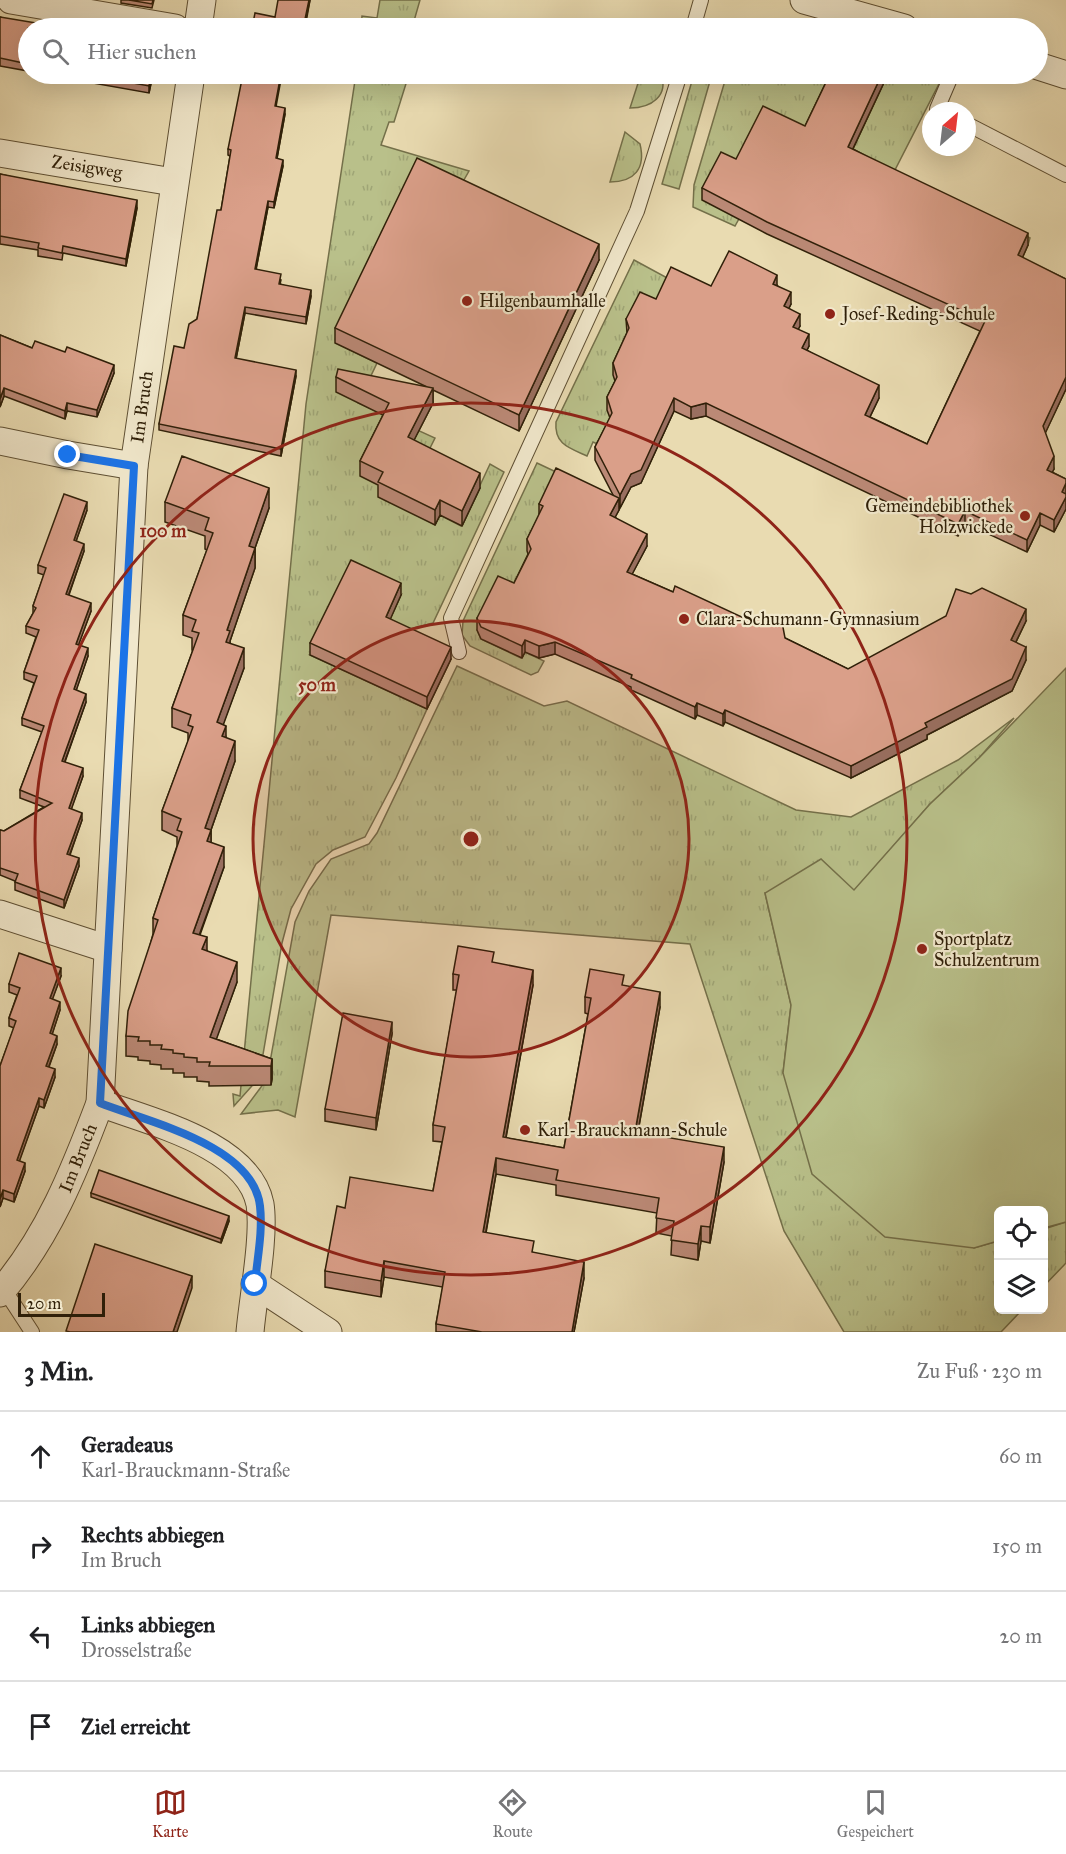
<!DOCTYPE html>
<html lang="de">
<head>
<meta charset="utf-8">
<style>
  body { margin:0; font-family:"IM FELL Great Primer",serif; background:#f2f2f2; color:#202124 }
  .controls { position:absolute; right:18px; bottom:18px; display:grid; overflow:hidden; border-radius:9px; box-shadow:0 6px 24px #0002 }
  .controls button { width:54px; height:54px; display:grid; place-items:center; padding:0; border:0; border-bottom:2px solid #e0e0e0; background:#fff; color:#202124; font:30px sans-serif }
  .compass { position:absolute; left:922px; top:102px; width:54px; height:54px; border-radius:50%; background:#fff; box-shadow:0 6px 24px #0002; rotate:28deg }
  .scale { position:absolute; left:18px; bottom:15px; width:87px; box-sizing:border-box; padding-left:6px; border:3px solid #302009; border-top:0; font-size:16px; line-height:21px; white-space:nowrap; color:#302009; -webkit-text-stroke:4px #f1e8cc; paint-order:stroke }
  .stop { position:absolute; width:18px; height:18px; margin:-14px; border:4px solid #1a73e8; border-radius:50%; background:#fff }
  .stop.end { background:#1a73e8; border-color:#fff; box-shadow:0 2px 6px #0008 }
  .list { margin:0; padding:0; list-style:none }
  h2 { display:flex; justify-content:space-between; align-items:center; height:78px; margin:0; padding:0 24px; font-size:26px }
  h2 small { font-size:20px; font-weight:400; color:#757577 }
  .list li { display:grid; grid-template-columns:39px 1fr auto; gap:18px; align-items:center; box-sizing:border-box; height:90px; padding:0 24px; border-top:2px solid #e0e0e0 }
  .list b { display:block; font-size:22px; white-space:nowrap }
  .list p { margin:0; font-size:20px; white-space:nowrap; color:#757577 }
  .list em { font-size:20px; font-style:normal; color:#757577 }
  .icon { flex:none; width:33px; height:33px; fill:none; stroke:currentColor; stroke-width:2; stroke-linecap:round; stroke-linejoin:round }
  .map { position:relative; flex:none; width:1066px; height:1332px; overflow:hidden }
  .search { position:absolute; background:#fff; box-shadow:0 6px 24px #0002; left:18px; right:18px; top:18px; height:66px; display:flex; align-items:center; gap:15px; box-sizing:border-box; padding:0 21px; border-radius:33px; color:#757577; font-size:22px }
  .sheet { height:438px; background:#fff }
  nav { display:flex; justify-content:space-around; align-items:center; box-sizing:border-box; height:84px; border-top:2px solid #e0e0e0; background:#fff; font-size:16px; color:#757577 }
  nav a { display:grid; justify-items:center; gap:3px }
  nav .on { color:#8f2418 }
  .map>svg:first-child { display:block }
  .grass { fill:url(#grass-tufts); stroke:#74704a; stroke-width:1.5 }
  .park { fill:#b9c08a; stroke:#74704a; stroke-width:1.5 }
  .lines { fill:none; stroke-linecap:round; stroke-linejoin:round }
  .lane-casing { stroke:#5e4f33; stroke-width:16 }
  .street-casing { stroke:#5e4f33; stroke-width:29 }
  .lane { stroke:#f1e8cc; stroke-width:14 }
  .street { stroke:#f1e8cc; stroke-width:27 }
  .wall { fill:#bb8976; stroke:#302009; stroke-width:1.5 }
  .shaded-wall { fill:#996f60; stroke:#302009; stroke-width:1.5 }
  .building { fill:#da9f89; stroke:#302009; stroke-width:1.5 }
  .route { stroke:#1a73e8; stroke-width:8 }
  .ring { fill:none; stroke:#8f2418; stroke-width:3 }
  .poi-dot { fill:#8f2418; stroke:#f1e8cc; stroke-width:2 }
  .labels { text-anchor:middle; stroke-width:4.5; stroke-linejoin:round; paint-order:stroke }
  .street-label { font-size:18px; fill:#302009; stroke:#f1e8cc }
  .poi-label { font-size:18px; fill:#302009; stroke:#f1e8cc; text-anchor:start }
  .centre { fill:#8f2418; stroke:#f1e8cc; stroke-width:3 }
  .ring-label { font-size:18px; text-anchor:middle; font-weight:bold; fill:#8f2418; stroke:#f1e8cc; stroke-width:4.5; stroke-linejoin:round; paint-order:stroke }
</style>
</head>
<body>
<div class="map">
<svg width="1066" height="1332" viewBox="0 0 1066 1332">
  <defs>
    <pattern id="grass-tufts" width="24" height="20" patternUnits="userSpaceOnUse" patternTransform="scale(1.5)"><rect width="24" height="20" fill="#b9c08a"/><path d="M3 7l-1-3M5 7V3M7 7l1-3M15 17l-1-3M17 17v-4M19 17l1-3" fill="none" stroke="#9fa576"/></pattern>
  </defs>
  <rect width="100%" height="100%" fill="#e9dbb1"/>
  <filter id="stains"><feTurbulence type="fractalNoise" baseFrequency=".00333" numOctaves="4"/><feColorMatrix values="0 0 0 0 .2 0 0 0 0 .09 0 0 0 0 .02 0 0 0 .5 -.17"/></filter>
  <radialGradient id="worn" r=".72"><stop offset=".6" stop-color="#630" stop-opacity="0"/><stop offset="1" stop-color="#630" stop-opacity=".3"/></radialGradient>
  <g class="grass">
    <polygon points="380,0 420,0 412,28 361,28 362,16 377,18"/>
    <polygon points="356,74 409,74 394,122 389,122 381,145 469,171 457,192 336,343 377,363 358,403 435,438 424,460 383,488 435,525 440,515 461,526 490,464 504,472 433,623 310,655 427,709 396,778 365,837 333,850 316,864 291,909 282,943 259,1078 234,1106 233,1094 240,1096 306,404"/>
    <path d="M641,74H661C669,96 651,108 630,108Z"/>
    <polygon points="694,74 712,74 679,189 662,184"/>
    <polygon points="727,74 944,74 894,172 1030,238 1028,245 763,119 740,217 735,226 693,207 694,185"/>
    <path d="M625,132L640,144C646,169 634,182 610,182Z"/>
    <path d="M634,260L671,280L629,340L615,382V420L602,446L593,442L587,456C569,448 554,444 556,422Z"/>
    <polygon points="537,463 588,487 531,561 517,589 477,630 481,639 521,658 525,652 544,661 538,672 531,675 470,646 462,635 463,621"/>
    <polygon points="457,666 544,706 567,701 796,810 851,817 958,760 1014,718 979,758 930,804 854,891 765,893 791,1005 783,1073 974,1248 998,1241 998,1310 1022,1310 1001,1332 844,1332 784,1231 690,944 331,915 295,1117 278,1110 241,1114 267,1079 295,922 309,891 331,859 369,844 377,833"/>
    <polygon points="1066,1222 1066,1263 1044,1286 1044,1229"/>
  </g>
  <polygon class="park" points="1066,668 1066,1222 1044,1228 1044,1210 998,1210 998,1241 974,1248 885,1237 812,1174 783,1073 791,1005 765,893 821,859 854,890 930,804 979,758"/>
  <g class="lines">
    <defs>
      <g id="lane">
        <polyline points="693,28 701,0"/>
        <polyline points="941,111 937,109 952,74"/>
        <polyline points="967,124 1066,175"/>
        <polyline points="459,652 451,618 637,211 680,74"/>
        <polyline points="4,1289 32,1332"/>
      </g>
      <g id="street">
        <polyline points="11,0 175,28"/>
        <polyline points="804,0 904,28"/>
        <polyline points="198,28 202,0"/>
        <polyline points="1038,66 1066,75"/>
        <polyline points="0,153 173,182"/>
        <polyline points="0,441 68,455 134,466"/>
        <polyline points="0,914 108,949"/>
        <path d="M100,1103C150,1122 248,1144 260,1204C265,1235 253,1298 250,1332"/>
        <polyline points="255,1284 328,1332"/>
        <path d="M0,1293C48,1237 74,1172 100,1103L134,466L191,74"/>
      </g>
    </defs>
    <use href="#lane" class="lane-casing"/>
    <use href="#street" class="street-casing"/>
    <use href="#lane" class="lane"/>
    <use href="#street" class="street"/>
  </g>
  <g class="wall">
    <polygon points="121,0 154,0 152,8 121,3"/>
    <polygon points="310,0 305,28 290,27 275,17"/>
    <polygon points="0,17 28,28 28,71 0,66"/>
    <polygon points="42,74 153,74 149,93"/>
    <polygon points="830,74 888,74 853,149 1028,245 1022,258 1066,279 1066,389 1045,433 1054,469 1052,472 1066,479 1066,509 1054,532 1040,525 1027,552 965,523 958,536 706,416 691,419 674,411 641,483 631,487 620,508 619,506 619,510 615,517 647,546 632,574 673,592 785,638 848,669 1026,621 1016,642 1026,660 1012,691 927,735 927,739 851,778 725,722 723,726 697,715 695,719 631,690 631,687 555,654 539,658 525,652 522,658 481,639 477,630 477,618 514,583 528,554 527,551 527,539 539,516 539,504 613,495 595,460 595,447 610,418 607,410 607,397 615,381 613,375 613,363 627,333 626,319 656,299 711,286 777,285 791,304 789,308 800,326 798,329 809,346 807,350 879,398 870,417 927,444 980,331 767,234 702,200 702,188 736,159 805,126"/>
    <polygon points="276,106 285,114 277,158 283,166 274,208 268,207 256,269 281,280 280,284 311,296 306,324 245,313 236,359 296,376 281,456 159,430 159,424 184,348 197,319 221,210 230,156 228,155 228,149"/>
    <polygon points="0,174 137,208 126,266 63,253 62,260 38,256 38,250 0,244"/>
    <polygon points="599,260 519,431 433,390 433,403 414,440 480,488 462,526 440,515 435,525 378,497 378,485 360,476 360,461 383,415 336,392 336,377 427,387 335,343 335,328"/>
    <polygon points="0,335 32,348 114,373 97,417 67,411 65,419 4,396 0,407"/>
    <polygon points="165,502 269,508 255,548 255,568 230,641 230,643 244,668 223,724 226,738 235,761 211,830 211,843 224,867 200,935 207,951 237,982 216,1039 272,1059 272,1079 271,1085 209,1086 209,1082 197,1081 197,1077 184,1077 184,1073 173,1073 173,1069 161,1069 161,1065 150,1064 150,1061 138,1060 138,1057 126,1056 126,1036 153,934 153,918 177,846 177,837 162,830 162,811 188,742 188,733 172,727 172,708 193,650 192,650 192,638 183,635 183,615 207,550 205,549 205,536 165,522"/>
    <polygon points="87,510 76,541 84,551 69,595 91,611 78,645 88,656 76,690 86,702 65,762 83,776 71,809 82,820 70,855 79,866 64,908 15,890 15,881 0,875 0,830 4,831 44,807 20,798 20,790 42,732 22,725 22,718 34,683 24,679 24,672 36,637 26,633 26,626 33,613 33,606 44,575 38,573 38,565"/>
    <polygon points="401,595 390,619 451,659 427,709 310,655 310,643"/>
    <polygon points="494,963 533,985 506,1138 564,1148 588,1014 585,1013 585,997 624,986 660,1007 638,1132 724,1162 710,1243 701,1241 698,1260 671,1255 672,1236 656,1233 657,1213 556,1195 556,1185 496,1174 486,1233 534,1253 584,1278 574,1332 436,1332 436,1324 443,1287 384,1277 381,1297 325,1287 325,1271 345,1208 433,1191 442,1142 433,1141 433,1125 457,990 453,990 453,974"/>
    <polygon points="61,976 52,999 60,1010 52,1034 57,1044 49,1067 55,1077 44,1108 39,1106 19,1161 25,1171 14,1202 3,1198 0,1207 0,1066 14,1028 9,1026 9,1018 17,995 9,992 9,984"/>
    <polygon points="392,1034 376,1130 325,1121 325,1109"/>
    <polygon points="91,1193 229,1221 221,1243 91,1197"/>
  </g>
  <g class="shaded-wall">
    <polygon points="309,0 310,0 304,28 304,24"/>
    <polygon points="151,74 153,74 149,93 149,86"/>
    <polygon points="281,74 282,74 275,112 275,106"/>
    <polygon points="882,74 888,74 848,159 848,147"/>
    <polygon points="285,108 285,114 276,164 276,158"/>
    <polygon points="283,160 283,166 274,208 274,202"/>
    <polygon points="137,200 137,208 126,266 126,259"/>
    <polygon points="268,201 268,207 255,275 255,269"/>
    <polygon points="1028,233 1028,245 1018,268 1018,255"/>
    <polygon points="599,244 599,260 519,431 519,415"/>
    <polygon points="777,275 777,287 773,284"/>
    <polygon points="311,290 311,296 306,324 306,317"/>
    <polygon points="791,292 791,304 784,318 784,306"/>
    <polygon points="245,307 245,313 235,364 235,358"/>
    <polygon points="800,314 800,326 793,339 793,327"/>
    <polygon points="809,334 809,346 802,360 802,348"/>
    <polygon points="114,365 114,373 97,417 97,410"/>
    <polygon points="296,370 296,376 281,456 281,449"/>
    <polygon points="1066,376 1066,389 1043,438 1043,426"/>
    <polygon points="879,385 879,398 865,427 865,415"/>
    <polygon points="4,388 4,396 0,407 0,399"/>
    <polygon points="433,388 433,403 408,452 408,437"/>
    <polygon points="674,398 674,411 641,483 631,487 620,508 620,495 631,474"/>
    <polygon points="67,403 67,411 65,419 65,411"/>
    <polygon points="706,403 706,416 691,419 691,407"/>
    <polygon points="1054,456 1054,469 1047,482 1047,470"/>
    <polygon points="480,473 480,488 462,526 462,511"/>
    <polygon points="1066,483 1066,495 1062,492"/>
    <polygon points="269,488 269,508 249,565 249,546"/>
    <polygon points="1066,497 1066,509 1054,532 1054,520"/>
    <polygon points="619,498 619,510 610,527 610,515"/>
    <polygon points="440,500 440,515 435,525 435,510"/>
    <polygon points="87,502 87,510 74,547 74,540"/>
    <polygon points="965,511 965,523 958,536 958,524"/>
    <polygon points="1040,513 1040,525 1027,552 1027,540"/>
    <polygon points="647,534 647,546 627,584 627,572"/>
    <polygon points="84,544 84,551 66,602 66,594"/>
    <polygon points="255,548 255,568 230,641 230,651 226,642 227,630"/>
    <polygon points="401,583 401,595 386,629 386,617"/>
    <polygon points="91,603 91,611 76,652 76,644"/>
    <polygon points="1026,609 1026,621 1011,652 1011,640"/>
    <polygon points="525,640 525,652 522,658 522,646"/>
    <polygon points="555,642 555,654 539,658 539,646"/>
    <polygon points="451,647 451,659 427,709 427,697"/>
    <polygon points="1026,647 1026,660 1012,691 927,735 927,739 851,778 851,766 925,723"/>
    <polygon points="88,648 88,656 74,697 74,689"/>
    <polygon points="244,648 244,668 217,742 217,722"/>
    <polygon points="86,694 86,702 62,769 62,761"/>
    <polygon points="697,703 697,715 695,719 695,707"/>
    <polygon points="725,710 725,722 723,726 723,714"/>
    <polygon points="226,726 226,745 222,736"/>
    <polygon points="235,741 235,761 205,847 205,828"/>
    <polygon points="83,768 83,776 69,816 69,808"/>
    <polygon points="82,813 82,820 67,862 67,854"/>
    <polygon points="211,830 211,850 207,841"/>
    <polygon points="224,847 224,867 193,952 193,933"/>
    <polygon points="79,858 79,866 64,908 64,900"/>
    <polygon points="207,937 207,957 202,949"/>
    <polygon points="237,962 237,982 210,1057 210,1037"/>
    <polygon points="61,968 61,976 50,1006 50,998"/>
    <polygon points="533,970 533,985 503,1153 503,1137"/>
    <polygon points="660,992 660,1007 635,1148 635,1132"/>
    <polygon points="60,1002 60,1010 50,1041 50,1033"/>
    <polygon points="392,1022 392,1034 376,1130 376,1118"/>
    <polygon points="57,1036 57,1044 46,1074 46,1066"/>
    <polygon points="272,1059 272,1079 271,1085 271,1066"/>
    <polygon points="55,1069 55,1077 44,1108 44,1100"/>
    <polygon points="39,1098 39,1106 17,1168 17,1160"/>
    <polygon points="724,1147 724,1162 710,1243 710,1227"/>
    <polygon points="496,1158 496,1174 483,1248 483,1232"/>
    <polygon points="25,1163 25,1171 14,1202 14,1194"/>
    <polygon points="3,1190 3,1198 0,1207 0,1199"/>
    <polygon points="229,1216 229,1221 221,1243 221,1239"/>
    <polygon points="701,1226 701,1241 698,1260 698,1244"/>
    <polygon points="384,1261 384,1277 381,1297 381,1281"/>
    <polygon points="584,1262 584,1278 574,1332 572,1332"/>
    <polygon points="192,1276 192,1288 177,1332 173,1332"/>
  </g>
  <g class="building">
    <polygon points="129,0 153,0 152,4"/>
    <polygon points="278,0 309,0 304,24 290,21 289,28 252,28 255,13 275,17"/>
    <polygon points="0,17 66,28 28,28 28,64 0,58"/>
    <polygon points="115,26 128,28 114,28"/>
    <polygon points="83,74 151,74 149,86"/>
    <polygon points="243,74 281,74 275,106 285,108 276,158 283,160 274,202 268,201 255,269 281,274 279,284 311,290 306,317 245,307 235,358 296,370 281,449 159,424 174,346 184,348 189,324 197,319 217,210 221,210 231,150 228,149"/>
    <polygon points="830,74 882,74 848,147 1028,233 1018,255 1066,279 1066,377 1043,426 1054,456 1047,470 1066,479 1066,483 1062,492 1066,494 1066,497 1054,520 1040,513 1027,540 965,511 958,524 706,403 691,407 674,398 641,470 631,474 620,495 595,447 612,413 607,397 617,377 613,363 629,328 626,319 640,292 656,299 671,267 711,286 729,251 777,275 773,284 791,292 784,306 800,314 793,327 809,334 802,348 879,385 865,415 927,444 985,321 767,222 702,188 721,152 736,159 763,106 805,126"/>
    <polygon points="417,158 599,244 519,415 335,328"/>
    <polygon points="0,174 137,200 126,259 63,246 62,253 38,248 39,243 0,236"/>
    <polygon points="0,335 32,348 35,341 65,352 67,347 114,365 97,410 67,403 65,411 4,388 0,399"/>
    <polygon points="338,369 433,388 408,437 480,473 462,511 440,500 435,510 378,482 383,472 360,461 389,403 336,377"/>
    <polygon points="182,456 269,488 249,546 255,548 227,630 230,631 226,642 244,648 217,722 226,726 222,736 235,741 205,828 211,830 207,841 224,847 193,933 207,937 202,949 237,962 210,1037 272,1059 271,1066 209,1066 210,1062 197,1062 197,1058 184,1057 184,1054 173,1053 173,1050 161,1049 162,1045 150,1045 150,1041 138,1041 139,1037 126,1036 128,1011 158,920 153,918 182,832 177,830 181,819 162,811 193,727 188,725 191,715 172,708 199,633 192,631 196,620 183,615 213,533 205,530 209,518 165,502"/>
    <polygon points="556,468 619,498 610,515 647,534 627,572 673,592 675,586 748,620 764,614 782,622 785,638 848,669 946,616 956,589 971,594 982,588 1026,609 1011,640 1026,647 1012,679 925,723 927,727 851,766 725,710 723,714 697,703 695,707 631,678 632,675 555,642 539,646 525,640 522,646 481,627 477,618 498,576 514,583 531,549 527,539 543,506 539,504"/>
    <polygon points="64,494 87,502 74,540 84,544 66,594 91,603 76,644 88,648 74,689 86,694 62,761 83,768 69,808 82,813 67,854 79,858 64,900 15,882 18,874 0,868 0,830 4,831 52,803 20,790 44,726 22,718 37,676 24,672 39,630 26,626 36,608 33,606 46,568 38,565"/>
    <polygon points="351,560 401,583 386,617 451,647 427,697 310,643"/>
    <polygon points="458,946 494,952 492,962 533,970 503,1137 564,1148 591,998 585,997 590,969 624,975 622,985 660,992 635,1132 724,1147 710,1227 701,1226 698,1244 671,1240 674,1221 656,1218 659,1198 556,1180 558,1170 496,1158 483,1232 534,1241 532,1252 584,1262 572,1332 482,1332 436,1324 445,1272 384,1261 381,1281 325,1271 337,1206 345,1208 350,1177 433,1191 445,1127 433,1125 459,975 453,974"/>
    <polygon points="19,953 61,968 50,998 60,1002 50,1033 57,1036 46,1066 55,1069 44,1100 39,1098 17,1160 25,1163 14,1194 3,1190 0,1199 0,1066 16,1021 9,1018 20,988 9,984"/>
    <polygon points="343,1013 392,1022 376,1118 325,1109"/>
    <polygon points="99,1170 229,1216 221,1239 91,1193"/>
    <polygon points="95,1244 192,1276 173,1332 70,1332 66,1331"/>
  </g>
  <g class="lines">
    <path class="route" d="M68,455L134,466L100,1103C148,1122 253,1145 260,1206C263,1232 257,1259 255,1284"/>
  </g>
  <circle cx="471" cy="839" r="218" fill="#8f2418" fill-opacity=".12"/>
  <g class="ring">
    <circle cx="471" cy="839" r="218"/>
    <circle cx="471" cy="839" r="436"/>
  </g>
  <g class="poi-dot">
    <circle cx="467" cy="301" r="6"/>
    <circle cx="830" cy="314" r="6"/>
    <circle cx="1025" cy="516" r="6"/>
    <circle cx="684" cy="619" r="6"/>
    <circle cx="922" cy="949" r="6"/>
    <circle cx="525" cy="1130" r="6"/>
  </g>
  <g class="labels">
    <g class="street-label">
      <text transform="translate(87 167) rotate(9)" y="6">Zeisigweg</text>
      <text transform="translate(142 407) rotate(-82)" y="6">Im Bruch</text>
      <text transform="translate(78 1158) rotate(-68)" y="6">Im Bruch</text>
    </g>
    <g class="poi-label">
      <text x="479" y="307">Hilgenbaumhalle</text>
      <text x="842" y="320">Josef-Reding-Schule</text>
      <text x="1013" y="512" text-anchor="end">Gemeindebibliothek<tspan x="1013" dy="21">Holzwickede</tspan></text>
      <text x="696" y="625">Clara-Schumann-Gymnasium</text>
      <text x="934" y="945">Sportplatz<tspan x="934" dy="21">Schulzentrum</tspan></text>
      <text x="537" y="1136">Karl-Brauckmann-Schule</text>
    </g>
  </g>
  <circle cx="471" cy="839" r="9" class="centre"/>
  <g class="ring-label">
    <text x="163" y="537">100 m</text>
    <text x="317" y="691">50 m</text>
  </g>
  <rect width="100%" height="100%" filter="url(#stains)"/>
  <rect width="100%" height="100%" fill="url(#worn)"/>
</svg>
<div class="controls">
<button><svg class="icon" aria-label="locate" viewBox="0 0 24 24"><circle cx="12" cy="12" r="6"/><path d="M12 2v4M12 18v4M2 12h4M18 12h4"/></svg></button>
<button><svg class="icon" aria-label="layers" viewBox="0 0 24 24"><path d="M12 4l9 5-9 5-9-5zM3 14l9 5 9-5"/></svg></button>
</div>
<svg class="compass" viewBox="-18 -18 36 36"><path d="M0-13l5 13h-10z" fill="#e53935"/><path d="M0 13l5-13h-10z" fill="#757577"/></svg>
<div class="scale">20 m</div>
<div class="stop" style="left:255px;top:1284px"></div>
<div class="stop end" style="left:68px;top:455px"></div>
<div class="search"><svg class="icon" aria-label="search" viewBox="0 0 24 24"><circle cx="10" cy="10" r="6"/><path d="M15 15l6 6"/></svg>Hier suchen</div>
</div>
<section class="sheet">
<h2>3 Min.<small>Zu Fuß · 230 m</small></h2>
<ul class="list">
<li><svg class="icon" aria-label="ahead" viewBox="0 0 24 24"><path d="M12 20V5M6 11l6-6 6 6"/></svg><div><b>Geradeaus</b><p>Karl-Brauckmann-Straße</p></div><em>60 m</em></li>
<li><svg class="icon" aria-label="right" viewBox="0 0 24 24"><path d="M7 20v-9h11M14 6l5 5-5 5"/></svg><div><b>Rechts abbiegen</b><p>Im Bruch</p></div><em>150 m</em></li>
<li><svg class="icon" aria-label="left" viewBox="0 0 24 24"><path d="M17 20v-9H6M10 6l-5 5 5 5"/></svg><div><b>Links abbiegen</b><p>Drosselstraße</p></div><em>20 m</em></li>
<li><svg class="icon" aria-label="arrive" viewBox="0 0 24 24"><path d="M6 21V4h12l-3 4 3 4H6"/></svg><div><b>Ziel erreicht</b></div></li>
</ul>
</section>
<nav>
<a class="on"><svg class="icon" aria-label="map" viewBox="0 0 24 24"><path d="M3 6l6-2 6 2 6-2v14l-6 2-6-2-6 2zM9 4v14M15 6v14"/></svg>Karte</a>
<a><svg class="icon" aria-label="directions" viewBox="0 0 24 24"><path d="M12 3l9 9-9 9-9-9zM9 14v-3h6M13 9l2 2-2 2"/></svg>Route</a>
<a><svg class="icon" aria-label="saved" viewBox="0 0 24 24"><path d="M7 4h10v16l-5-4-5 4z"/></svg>Gespeichert</a>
</nav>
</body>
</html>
